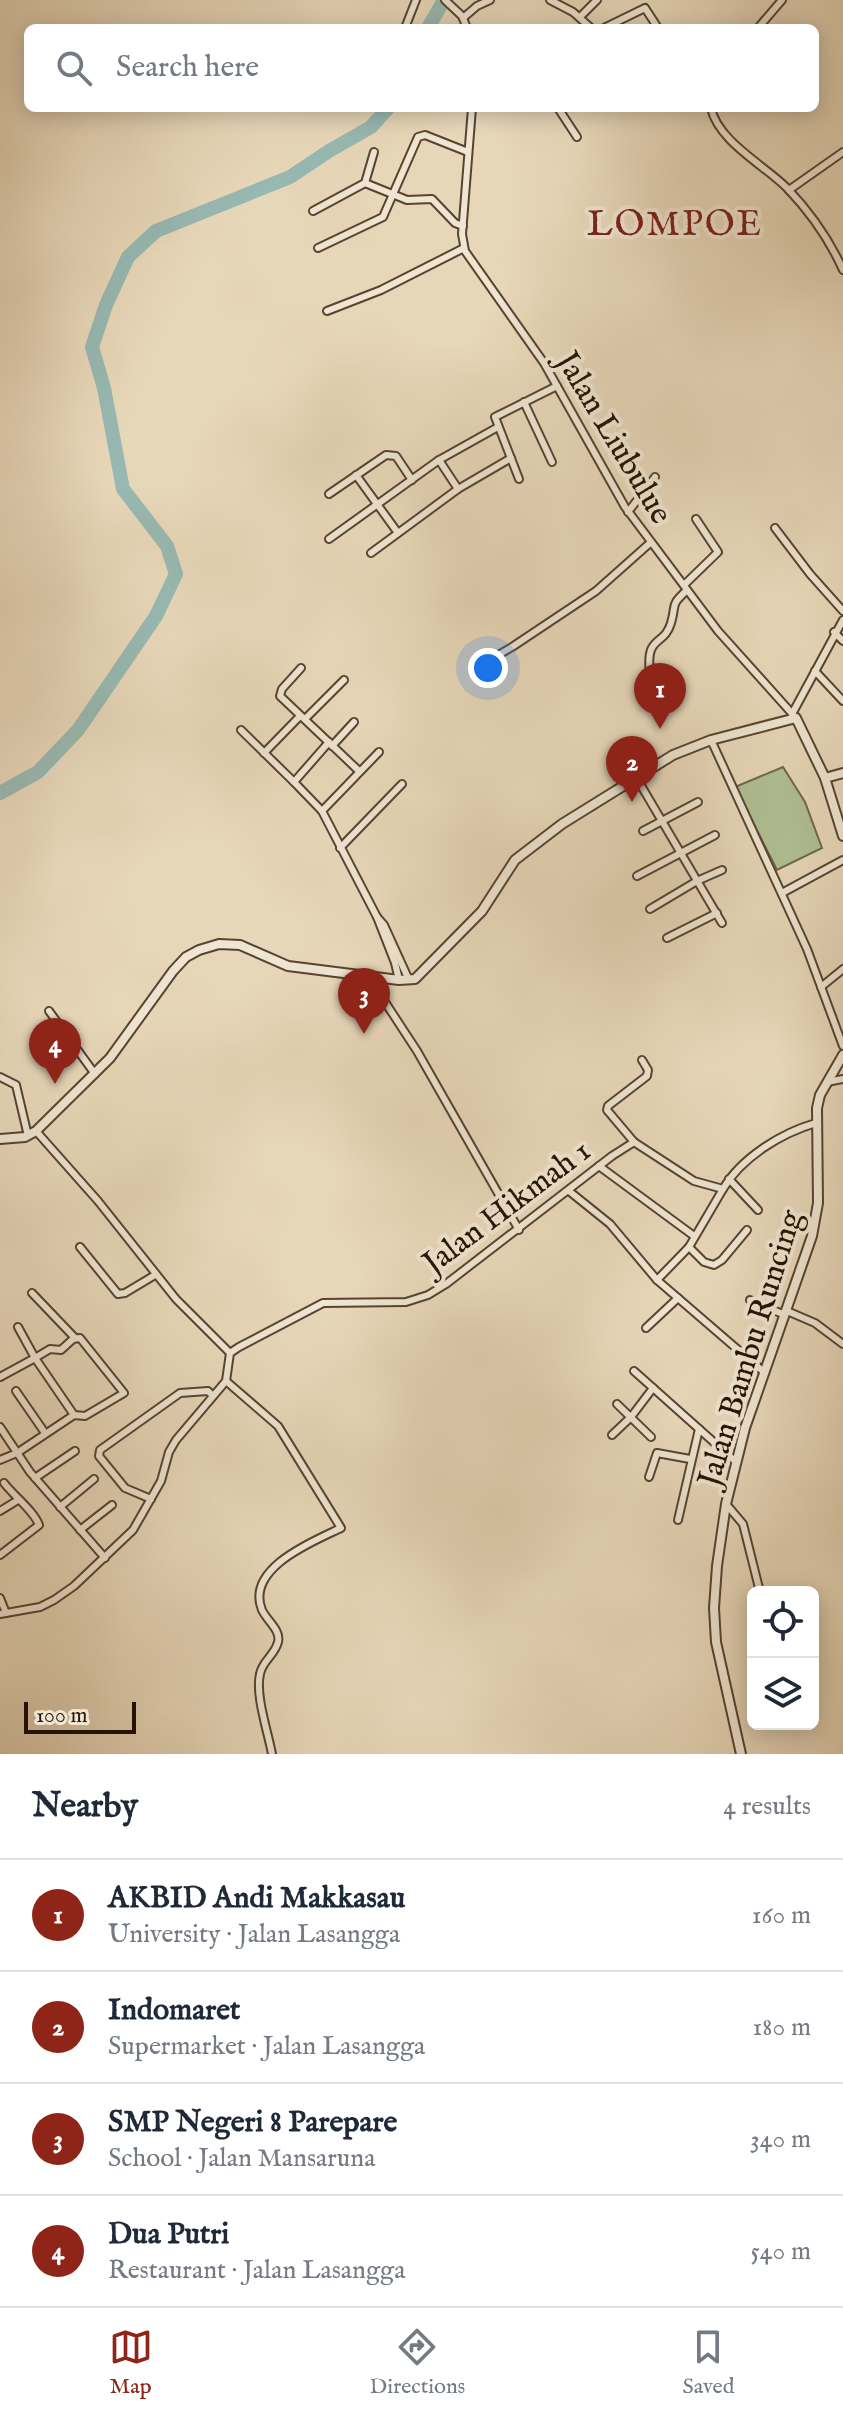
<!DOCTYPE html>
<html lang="en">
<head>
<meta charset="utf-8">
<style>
  body { margin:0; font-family:"IM FELL English",serif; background:#f2f2f3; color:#1f2937 }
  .controls { position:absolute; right:24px; bottom:24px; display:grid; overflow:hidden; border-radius:12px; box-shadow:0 4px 20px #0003 }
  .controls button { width:72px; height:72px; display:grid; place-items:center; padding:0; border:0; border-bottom:2px solid #e0e1e3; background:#fff; color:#1f2937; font:40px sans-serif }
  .scale { position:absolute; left:24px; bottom:20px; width:112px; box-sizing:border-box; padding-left:8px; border:4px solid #271302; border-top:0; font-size:22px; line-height:28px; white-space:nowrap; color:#271302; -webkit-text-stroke:6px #efe5d2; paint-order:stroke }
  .you { position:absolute; left:488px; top:668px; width:28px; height:28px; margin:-20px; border:6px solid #fff; border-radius:50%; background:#1a73e8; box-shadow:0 0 0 12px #1a73e833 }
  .badge { display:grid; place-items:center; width:52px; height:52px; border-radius:50%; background:#8f2418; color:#fff; font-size:26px; font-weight:700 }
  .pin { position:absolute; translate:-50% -66px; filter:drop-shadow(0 2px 4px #0008) }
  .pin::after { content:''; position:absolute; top:42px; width:28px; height:24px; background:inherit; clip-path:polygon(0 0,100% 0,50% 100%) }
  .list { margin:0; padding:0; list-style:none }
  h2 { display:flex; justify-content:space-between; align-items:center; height:104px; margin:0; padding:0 32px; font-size:34px }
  h2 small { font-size:26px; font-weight:400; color:#747a83 }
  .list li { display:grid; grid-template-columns:52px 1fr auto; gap:24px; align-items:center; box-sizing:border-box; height:112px; padding:0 32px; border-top:2px solid #e0e1e3 }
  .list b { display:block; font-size:30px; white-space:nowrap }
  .list p { margin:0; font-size:26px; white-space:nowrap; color:#747a83 }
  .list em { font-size:26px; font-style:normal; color:#747a83 }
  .icon { flex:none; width:44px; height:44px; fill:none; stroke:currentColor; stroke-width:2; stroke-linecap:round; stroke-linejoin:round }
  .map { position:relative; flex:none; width:843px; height:1754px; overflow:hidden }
  .search { position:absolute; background:#fff; box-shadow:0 4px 20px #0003; left:24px; right:24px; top:24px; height:88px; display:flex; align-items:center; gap:20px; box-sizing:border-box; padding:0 28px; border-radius:12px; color:#747a83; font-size:30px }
  .sheet { height:552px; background:#fff }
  nav { display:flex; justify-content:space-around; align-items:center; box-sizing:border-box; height:112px; border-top:2px solid #e0e1e3; background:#fff; font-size:22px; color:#747a83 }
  nav a { display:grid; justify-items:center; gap:4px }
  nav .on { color:#8f2418 }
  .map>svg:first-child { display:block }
  .green { fill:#b0bf94; stroke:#6c694b; stroke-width:2 }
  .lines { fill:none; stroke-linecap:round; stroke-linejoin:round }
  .river { stroke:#97b9b2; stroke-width:14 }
  .minor-casing { stroke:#574430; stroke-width:10 }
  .tertiary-casing { stroke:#574430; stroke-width:12 }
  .minor { stroke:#efe5d2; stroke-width:6 }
  .tertiary { stroke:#efe5d2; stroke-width:8 }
  .labels { text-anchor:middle; stroke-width:8; stroke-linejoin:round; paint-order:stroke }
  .street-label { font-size:32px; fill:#271302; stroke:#efe5d2 }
  .quarter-label { font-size:36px; letter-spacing:2px; fill:#7a1f14; stroke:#efe5d2 }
</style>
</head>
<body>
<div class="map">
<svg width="843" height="1754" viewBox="0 0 843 1754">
  <rect width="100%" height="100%" fill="#e7d7b9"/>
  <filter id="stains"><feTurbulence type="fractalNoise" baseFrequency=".0025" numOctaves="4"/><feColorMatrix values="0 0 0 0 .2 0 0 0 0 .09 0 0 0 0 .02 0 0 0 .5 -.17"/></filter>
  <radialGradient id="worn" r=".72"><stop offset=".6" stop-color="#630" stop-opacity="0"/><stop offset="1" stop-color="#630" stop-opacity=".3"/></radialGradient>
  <polygon class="green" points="783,767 805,802 822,848 777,870 735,787"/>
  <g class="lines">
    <g class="river">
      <polyline points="428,28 444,0"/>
      <polyline points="0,793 38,772 78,730 156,616 176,574 167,546 123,489 104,388 92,347 106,305 128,257 156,231 290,177 329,151 371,127 388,108"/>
    </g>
    <defs>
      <g id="minor">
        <polyline points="445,0 462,16 467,28"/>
        <polyline points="550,0 573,12 591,28"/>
        <polyline points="580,17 597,0"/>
        <polyline points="463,18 477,6 490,0"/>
        <polyline points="405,28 416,0"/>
        <polyline points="604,28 645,8 658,28"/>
        <polyline points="758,28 782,0"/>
        <polyline points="472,108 462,234 465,251 544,363 625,507 718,631 796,718"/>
        <polyline points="558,108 577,137"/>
        <path d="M711,108C718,141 764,165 787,188C809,211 830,241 843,270"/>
        <polyline points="365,183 407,200 432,199 455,223 463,226"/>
        <polyline points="789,190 843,152"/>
        <polyline points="313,211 365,183 374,152"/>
        <polyline points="318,248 383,217 418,137 425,135 468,152"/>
        <polyline points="327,311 381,290 464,248"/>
        <polyline points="524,402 552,462"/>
        <polyline points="439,460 458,489"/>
        <polyline points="356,475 398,533"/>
        <polyline points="519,479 495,417 557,386"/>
        <polyline points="329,494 386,455 396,456 412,480"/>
        <polyline points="628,512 655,477"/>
        <polyline points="775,528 810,574 843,611"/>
        <polyline points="329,539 439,460 498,427"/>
        <polyline points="371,553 458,489 511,458"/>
        <polyline points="684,585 718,552 696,519"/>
        <polyline points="834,632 843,641"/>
        <polyline points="301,668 282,689 280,696 359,771"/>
        <polyline points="474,669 512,647 596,591 650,543"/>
        <polyline points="815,671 843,701"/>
        <path d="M650,674C645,634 664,647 671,623C677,603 669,607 687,590"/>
        <polyline points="792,714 843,620"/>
        <polyline points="305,719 344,680"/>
        <polyline points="241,730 294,782"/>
        <polyline points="711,740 807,949 843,1046"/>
        <polyline points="332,746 354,722"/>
        <polyline points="379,752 322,811 377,917 395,963 399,980"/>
        <polyline points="264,753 300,716"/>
        <polyline points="636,777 722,923"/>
        <polyline points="322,811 294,782 329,742"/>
        <polyline points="643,831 698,802"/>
        <polyline points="340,848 402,784"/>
        <polyline points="637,876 715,835"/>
        <polyline points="782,893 843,860"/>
        <polyline points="650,909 697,881 722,870"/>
        <polyline points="377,917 384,925 409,980"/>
        <polyline points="667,938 717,913"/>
        <polyline points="368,976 417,1051 519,1230"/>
        <polyline points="821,987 843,969"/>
        <polyline points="49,1011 95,1074"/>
        <polyline points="0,1077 16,1085 28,1136"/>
        <polyline points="827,1082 843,1079"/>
        <polyline points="36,1131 98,1201 176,1299 230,1353"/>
        <polyline points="634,1142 607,1110 608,1106 647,1076 648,1070 642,1060"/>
        <polyline points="599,1166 694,1236"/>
        <polyline points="729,1179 758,1210"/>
        <polyline points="569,1191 610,1224 657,1280 765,1373"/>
        <polyline points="80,1247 118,1294 125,1293 155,1275"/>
        <polyline points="689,1247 704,1262 714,1265 722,1260 747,1230"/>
        <polyline points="657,1280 689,1247 723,1189"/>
        <polyline points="32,1293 75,1338"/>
        <polyline points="750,1300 785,1315"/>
        <polyline points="787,1311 815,1323 843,1344"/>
        <polyline points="646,1328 678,1298"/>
        <polyline points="634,1371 735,1461"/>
        <polyline points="0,1377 35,1358 74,1415"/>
        <path d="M226,1381L278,1426L341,1528C314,1541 245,1568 262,1610C267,1621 281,1630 278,1642C275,1655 262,1661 260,1674C255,1695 268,1732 272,1754"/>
        <polyline points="16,1391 45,1433"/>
        <polyline points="617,1404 651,1437"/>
        <polyline points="0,1427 30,1472 105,1558"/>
        <polyline points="612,1435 631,1417 653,1388"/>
        <polyline points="0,1460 17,1453 74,1415 85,1416 124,1393 80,1338 73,1339 61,1350 50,1349 35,1358 18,1327"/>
        <polyline points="649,1477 657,1453 690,1459"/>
        <polyline points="35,1478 75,1451"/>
        <polyline points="151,1499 125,1488 99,1456 100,1450 180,1393 208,1391 213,1396"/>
        <polyline points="726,1504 743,1524 760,1592"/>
        <polyline points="60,1507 94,1479"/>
        <polyline points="0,1511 18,1500"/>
        <polyline points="678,1520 699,1429"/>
        <polyline points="80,1530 112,1505"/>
        <path d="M0,1555L39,1525C34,1511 14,1496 4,1483"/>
        <polyline points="0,1598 6,1613"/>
        <path d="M0,1614L40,1607L54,1600L74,1586L133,1530L161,1481L169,1452L176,1440L226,1381L230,1353L239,1347L323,1303L406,1302L428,1295L446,1284L612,1156L634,1142L694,1181L723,1189C741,1158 781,1133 816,1123"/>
      </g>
      <g id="tertiary">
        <polyline points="825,778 843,773"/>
        <polyline points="0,1139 25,1137 36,1131 110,1058 173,971 186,957 199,950 219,944 240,945 288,966 399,980 415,979 482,911 515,860 562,824 673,755 711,740 796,718 825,778 843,836"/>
        <polyline points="741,1754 716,1642 714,1608 717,1566 726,1504 745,1428 812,1236 818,1203 817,1108 820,1095 843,1055"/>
      </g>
    </defs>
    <use href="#minor" class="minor-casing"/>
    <use href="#tertiary" class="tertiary-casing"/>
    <use href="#minor" class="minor"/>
    <use href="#tertiary" class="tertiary"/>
  </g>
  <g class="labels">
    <g class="street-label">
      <text transform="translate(615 437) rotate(59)" y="11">Jalan Liubulue</text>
      <text transform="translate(506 1206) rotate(-37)" y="11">Jalan Hikmah 1</text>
      <text transform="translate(749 1348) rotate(-73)" y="11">Jalan Bambu Runcing</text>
    </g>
    <g class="quarter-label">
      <text x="675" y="235">LOMPOE</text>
    </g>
  </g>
  <rect width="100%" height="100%" filter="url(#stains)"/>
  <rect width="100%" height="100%" fill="url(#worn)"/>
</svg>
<div class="controls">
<button><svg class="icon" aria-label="locate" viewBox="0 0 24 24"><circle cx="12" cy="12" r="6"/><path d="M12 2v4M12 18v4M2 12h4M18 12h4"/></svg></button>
<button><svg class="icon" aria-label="layers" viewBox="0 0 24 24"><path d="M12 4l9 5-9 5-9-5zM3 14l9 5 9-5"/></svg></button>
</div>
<div class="scale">100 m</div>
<div class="you"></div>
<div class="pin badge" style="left:660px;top:729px">1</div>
<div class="pin badge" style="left:632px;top:802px">2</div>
<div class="pin badge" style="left:364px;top:1034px">3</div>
<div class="pin badge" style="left:55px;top:1084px">4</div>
<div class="search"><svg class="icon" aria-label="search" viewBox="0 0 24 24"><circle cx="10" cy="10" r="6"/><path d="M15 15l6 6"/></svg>Search here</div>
</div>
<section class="sheet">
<h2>Nearby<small>4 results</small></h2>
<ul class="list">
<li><span class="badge">1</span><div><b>AKBID Andi Makkasau</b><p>University · Jalan Lasangga</p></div><em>160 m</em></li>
<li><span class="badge">2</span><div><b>Indomaret</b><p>Supermarket · Jalan Lasangga</p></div><em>180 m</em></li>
<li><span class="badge">3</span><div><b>SMP Negeri 8 Parepare</b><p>School · Jalan Mansaruna</p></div><em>340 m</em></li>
<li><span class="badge">4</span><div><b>Dua Putri</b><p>Restaurant · Jalan Lasangga</p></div><em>540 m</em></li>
</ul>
</section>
<nav>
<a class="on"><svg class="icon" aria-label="map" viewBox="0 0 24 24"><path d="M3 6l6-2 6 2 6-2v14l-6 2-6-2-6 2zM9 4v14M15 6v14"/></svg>Map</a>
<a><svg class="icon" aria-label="directions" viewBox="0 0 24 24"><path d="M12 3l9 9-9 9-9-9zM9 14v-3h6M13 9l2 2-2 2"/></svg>Directions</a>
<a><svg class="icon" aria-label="saved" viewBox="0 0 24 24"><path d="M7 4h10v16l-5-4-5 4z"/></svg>Saved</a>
</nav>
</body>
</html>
